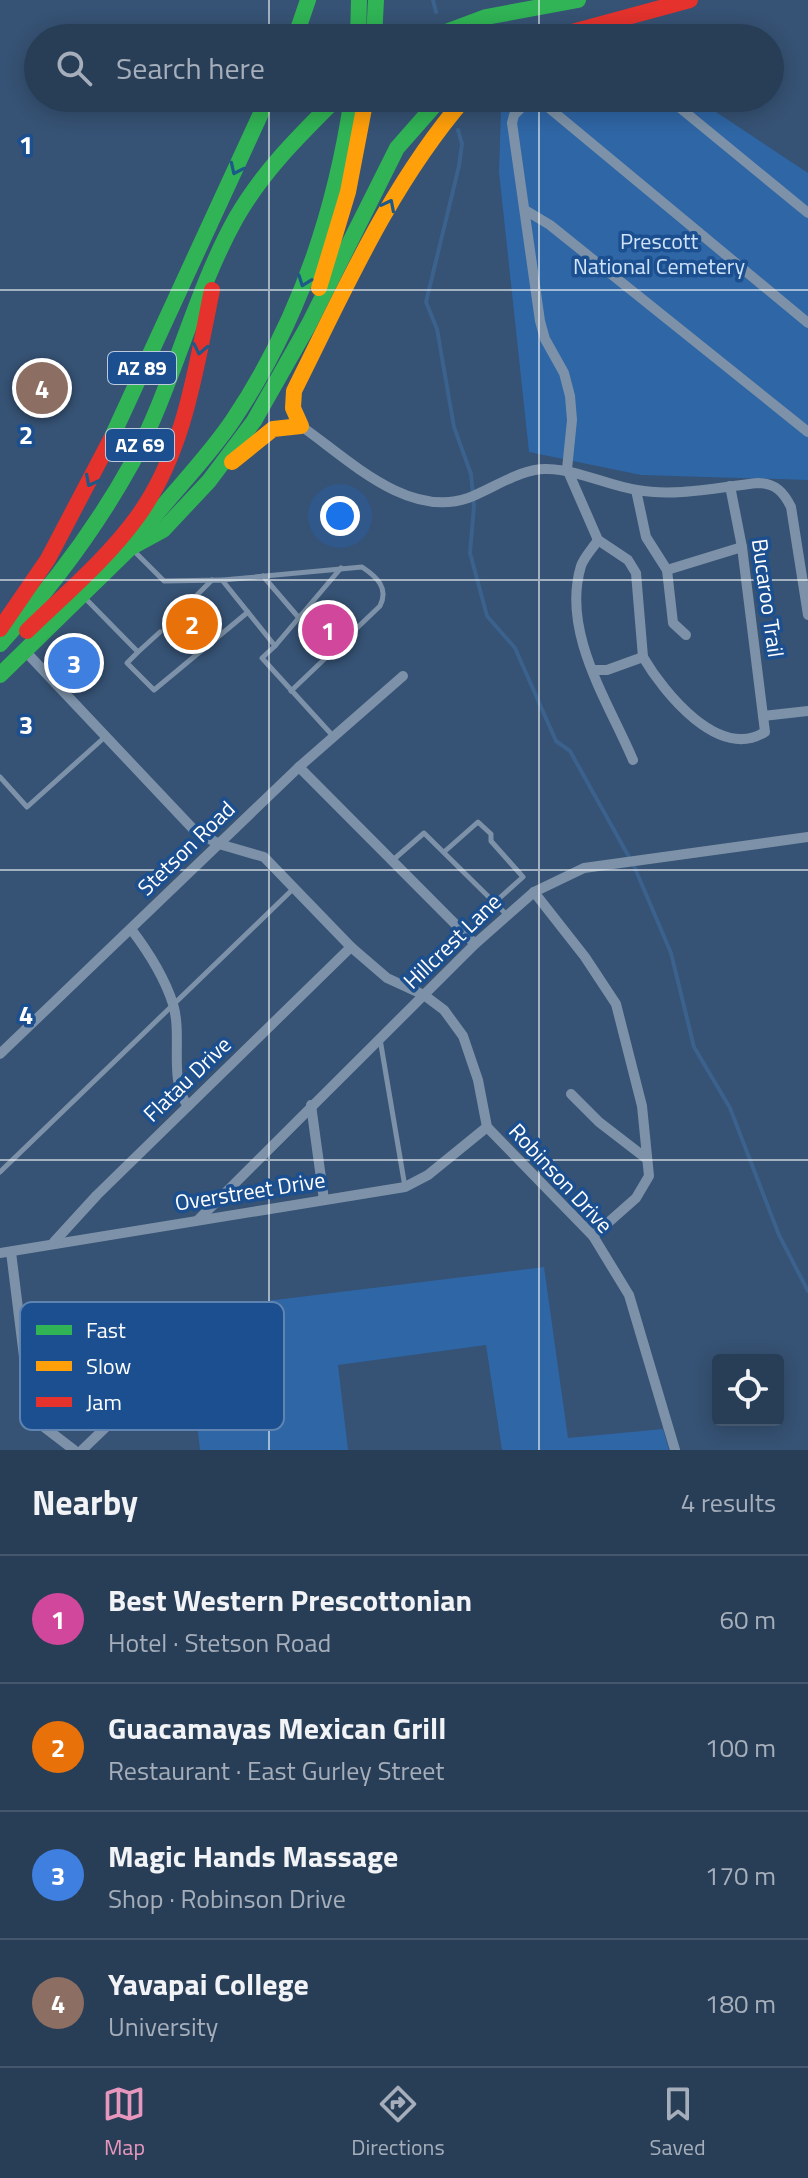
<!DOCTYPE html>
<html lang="en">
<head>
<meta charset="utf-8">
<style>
  body { margin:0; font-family:"Titillium Web",sans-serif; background:#30455d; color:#f1f3f6 }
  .controls { position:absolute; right:24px; bottom:24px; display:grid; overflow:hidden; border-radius:8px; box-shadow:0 4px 20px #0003 }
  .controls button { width:72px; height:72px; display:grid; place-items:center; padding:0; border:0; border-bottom:2px solid #44576d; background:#283e57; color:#f1f3f6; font:40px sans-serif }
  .you { position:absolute; left:340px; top:516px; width:28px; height:28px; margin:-20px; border:6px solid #fff; border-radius:50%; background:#1a73e8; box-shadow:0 0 0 12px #1a73e833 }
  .badge { display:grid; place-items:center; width:52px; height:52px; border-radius:50%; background:#e797bd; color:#fff; font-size:26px; font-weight:700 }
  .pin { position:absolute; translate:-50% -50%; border:4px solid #fff; box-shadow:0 2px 8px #0006 }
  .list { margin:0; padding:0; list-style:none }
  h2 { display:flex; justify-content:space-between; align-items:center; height:104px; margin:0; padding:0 32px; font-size:34px }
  h2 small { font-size:26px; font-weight:400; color:#a5aeba }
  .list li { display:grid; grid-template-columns:52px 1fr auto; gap:24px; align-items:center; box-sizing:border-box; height:128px; padding:0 32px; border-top:2px solid #44576d }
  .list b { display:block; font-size:30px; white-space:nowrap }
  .list p { margin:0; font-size:26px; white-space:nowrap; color:#a5aeba }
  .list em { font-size:26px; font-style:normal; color:#a5aeba }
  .icon { flex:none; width:44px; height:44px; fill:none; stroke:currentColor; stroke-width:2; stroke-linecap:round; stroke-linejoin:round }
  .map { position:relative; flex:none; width:808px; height:1450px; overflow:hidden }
  .search { position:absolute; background:#283e57; box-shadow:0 4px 20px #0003; left:24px; right:24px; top:24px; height:88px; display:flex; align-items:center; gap:20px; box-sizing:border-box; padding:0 28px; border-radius:44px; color:#a5aeba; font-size:30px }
  .sheet { height:616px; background:#283e57 }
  nav { display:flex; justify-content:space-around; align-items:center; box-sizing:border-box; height:112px; border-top:2px solid #44576d; background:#283e57; font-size:22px; color:#a5aeba }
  nav a { display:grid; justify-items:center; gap:4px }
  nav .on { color:#e797bd }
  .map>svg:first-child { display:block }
  .green { fill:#2f66a5 }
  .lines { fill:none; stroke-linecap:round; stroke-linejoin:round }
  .stream { stroke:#3b618d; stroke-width:4 }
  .lane { stroke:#7d92a8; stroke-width:5 }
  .street { stroke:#7d92a8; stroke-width:10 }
  .fast { stroke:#30b455; stroke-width:16 }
  .slow { stroke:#ff9f0a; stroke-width:16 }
  .jam { stroke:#e5322d; stroke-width:16 }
  .oneway { stroke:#1d5989 }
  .grid { fill:none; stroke:#fff; stroke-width:2; stroke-opacity:0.55 }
  .labels { text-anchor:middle; stroke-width:7; stroke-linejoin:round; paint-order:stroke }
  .shield { fill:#1b4f8f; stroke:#bbcadd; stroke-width:2 }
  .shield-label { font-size:20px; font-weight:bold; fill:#fff }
  .park-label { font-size:22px; fill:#cfe3fa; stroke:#1b4f8f }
  .street-label { font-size:22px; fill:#fff; stroke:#1b4f8f }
  .key { fill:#1b4f8f; stroke:#5f84b1; stroke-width:2 }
  .key-label { font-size:22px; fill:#fff }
  .grid-label { font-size:26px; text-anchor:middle; font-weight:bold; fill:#fff; stroke:#1b4f8f; stroke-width:7; stroke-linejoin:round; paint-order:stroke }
</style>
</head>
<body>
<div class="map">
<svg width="808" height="1450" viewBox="0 0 808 1450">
  <rect width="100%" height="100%" fill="#365274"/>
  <g class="green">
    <polygon points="518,98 695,98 808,173 808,480 641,475 529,452 499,172 501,110"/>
    <polygon points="544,1267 568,1438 663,1429 669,1450 502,1450 486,1345 338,1365 348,1450 200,1450 184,1311"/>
  </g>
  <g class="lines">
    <g class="stream">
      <polyline points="433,0 436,12"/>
      <polyline points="458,130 462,144 459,166 426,302 437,329 454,427 471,474 474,506 470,553 487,616 515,648 556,741 570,751 634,866 671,953 694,1047 730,1108 779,1235 808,1291"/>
    </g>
    <g class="lane">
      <polyline points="133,550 164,581 222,580 275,646 262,658 333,736"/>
      <polyline points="263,576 299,618"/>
      <path d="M223,580L362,567C377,577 389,588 380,606L291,691"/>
      <polyline points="83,596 138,652 127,663 154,690 248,612"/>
      <polyline points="173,619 212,580"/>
      <polyline points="275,646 341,568"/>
      <polyline points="138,652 160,632"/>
      <polyline points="0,777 27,807 106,736"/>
      <polyline points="444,852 478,822 491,834 491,841 523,877 494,903"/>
      <polyline points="393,860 424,833 507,915"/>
      <polyline points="380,1039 405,1187"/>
      <polyline points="0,1172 293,889"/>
    </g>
    <g class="street">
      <polyline points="531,98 514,115 512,123 540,321 545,339 564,373 570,396 572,420 567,469 598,540 628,560 636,573 643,657"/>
      <polyline points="537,98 808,323"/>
      <polyline points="668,98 808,213"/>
      <polyline points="525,210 550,225 808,432"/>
      <path d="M301,426C347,458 407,519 468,498C492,489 523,467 548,469C579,470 606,485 637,490C676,497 719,487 758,483C776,483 784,493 791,507L808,615"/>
      <polyline points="636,490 646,537 667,570 673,623 686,635"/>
      <path d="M598,540C593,548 584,557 581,566C561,632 608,701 633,760"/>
      <polyline points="667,570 742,547"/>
      <polyline points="25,651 195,831 219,844 264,857 351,947 387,978 424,995 444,1010 463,1036 478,1080 487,1127 593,1236 629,1295 675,1450"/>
      <path d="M643,657C664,693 719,761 765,732L742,547L730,486"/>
      <polyline points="595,670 607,670 643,657"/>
      <polyline points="763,716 808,711"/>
      <polyline points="299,767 475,944"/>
      <polyline points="534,892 585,957 616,1004 642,1106 649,1176 636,1198 593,1236"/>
      <path d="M131,929C147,950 165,979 173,1004C183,1037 168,1080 188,1106"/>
      <polyline points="0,1054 299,767 403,676"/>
      <polyline points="571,1094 599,1122 647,1159"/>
      <polyline points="311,1105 324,1200"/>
      <polyline points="199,1219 475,944 534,892 584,868 808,837"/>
      <polyline points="54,1242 97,1195 351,947"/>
      <polyline points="11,1252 29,1397 44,1427 74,1450"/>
      <polyline points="0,1253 405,1187 428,1175 487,1127"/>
      <polyline points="82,1450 128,1406"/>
    </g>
    <g class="fast">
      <polyline points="295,38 308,0"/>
      <polyline points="358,38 359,0"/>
      <polyline points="374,38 376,0"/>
      <polyline points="430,38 486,17 578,0"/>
      <polyline points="111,439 268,98"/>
      <path d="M130,548C161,503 202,466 233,420C298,323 335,213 352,98"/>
      <path d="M0,644C51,588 95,530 132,463C173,387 194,293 236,218C263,171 299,136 337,98"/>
      <polyline points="0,675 130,548 163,530 209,481 254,421 309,324 397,148 441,98"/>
    </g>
    <g class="slow">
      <polyline points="319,288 348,192 366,98"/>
      <path d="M232,462L273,429L301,426L293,408L294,391C345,289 390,185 465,98"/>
    </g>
    <g class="jam">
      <polyline points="550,38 690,0"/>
      <polyline points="0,629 48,559 111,439"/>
      <path d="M27,631C65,594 107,559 138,516C185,451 196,367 212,290"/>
    </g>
  </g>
  <defs><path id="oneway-chevron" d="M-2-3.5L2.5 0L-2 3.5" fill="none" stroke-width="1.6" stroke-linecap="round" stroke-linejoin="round" transform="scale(2)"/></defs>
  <g class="oneway">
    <use href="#oneway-chevron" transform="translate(236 169) rotate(115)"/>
    <use href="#oneway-chevron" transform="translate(389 205) rotate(-63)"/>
    <use href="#oneway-chevron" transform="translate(304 281) rotate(110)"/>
    <use href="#oneway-chevron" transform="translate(200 349) rotate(102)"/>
    <use href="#oneway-chevron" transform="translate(91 481) rotate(117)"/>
  </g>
  <path class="grid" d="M269,0V38M539,0V38M269,98V1450M539,98V1450M0,290H808M0,580H808M0,870H808M0,1160H808"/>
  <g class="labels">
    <g class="shield">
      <rect x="108" y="352" width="68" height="32" rx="6"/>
      <rect x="106" y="429" width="68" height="32" rx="6"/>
    </g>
    <g class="shield-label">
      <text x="142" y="375">AZ 89</text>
      <text x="140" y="452">AZ 69</text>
    </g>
    <g class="park-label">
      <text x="659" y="249">Prescott<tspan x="659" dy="25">National Cemetery</tspan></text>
    </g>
    <g class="street-label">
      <text transform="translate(768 598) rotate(82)" y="8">Bucaroo Trail</text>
      <text transform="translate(186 848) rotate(-44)" y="8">Stetson Road</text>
      <text transform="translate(452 941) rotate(-44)" y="8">Hillcrest Lane</text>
      <text transform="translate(187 1079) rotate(-44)" y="8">Flatau Drive</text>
      <text transform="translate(561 1178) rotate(47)" y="8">Robinson Drive</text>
      <text transform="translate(250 1191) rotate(-9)" y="8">Overstreet Drive</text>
    </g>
  </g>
  <rect x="20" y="1302" width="264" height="128" rx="12" class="key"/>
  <rect x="36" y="1325" width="36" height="10" fill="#30b455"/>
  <rect x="36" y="1361" width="36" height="10" fill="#ff9f0a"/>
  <rect x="36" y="1397" width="36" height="10" fill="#e5322d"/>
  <g class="key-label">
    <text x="86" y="1338">Fast</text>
    <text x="86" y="1374">Slow</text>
    <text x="86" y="1410">Jam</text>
  </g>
  <g class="grid-label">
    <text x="26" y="154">1</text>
    <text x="26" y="444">2</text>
    <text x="26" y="734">3</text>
    <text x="26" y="1024">4</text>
  </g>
</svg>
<div class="controls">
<button><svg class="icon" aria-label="locate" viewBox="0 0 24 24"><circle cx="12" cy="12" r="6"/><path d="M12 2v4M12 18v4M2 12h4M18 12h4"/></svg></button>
</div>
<div class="you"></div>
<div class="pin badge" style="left:328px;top:630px;background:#d1479c">1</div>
<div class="pin badge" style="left:192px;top:624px;background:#e8710a">2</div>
<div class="pin badge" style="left:74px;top:663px;background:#3f7fe0">3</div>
<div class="pin badge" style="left:42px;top:388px;background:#8d6e63">4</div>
<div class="search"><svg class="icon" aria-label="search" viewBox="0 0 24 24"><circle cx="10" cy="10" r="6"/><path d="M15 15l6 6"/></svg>Search here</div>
</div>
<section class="sheet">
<h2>Nearby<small>4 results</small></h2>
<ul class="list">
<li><span class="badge" style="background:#d1479c">1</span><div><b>Best Western Prescottonian</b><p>Hotel · Stetson Road</p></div><em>60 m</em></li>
<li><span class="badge" style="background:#e8710a">2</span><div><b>Guacamayas Mexican Grill</b><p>Restaurant · East Gurley Street</p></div><em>100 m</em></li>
<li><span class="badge" style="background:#3f7fe0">3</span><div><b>Magic Hands Massage</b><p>Shop · Robinson Drive</p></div><em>170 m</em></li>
<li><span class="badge" style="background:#8d6e63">4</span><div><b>Yavapai College</b><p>University</p></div><em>180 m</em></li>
</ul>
</section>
<nav>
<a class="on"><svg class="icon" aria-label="map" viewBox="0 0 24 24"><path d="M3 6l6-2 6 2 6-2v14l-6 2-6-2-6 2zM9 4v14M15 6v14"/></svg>Map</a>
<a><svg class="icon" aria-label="directions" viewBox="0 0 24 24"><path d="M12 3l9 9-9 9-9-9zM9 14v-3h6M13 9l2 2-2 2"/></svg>Directions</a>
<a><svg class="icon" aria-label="saved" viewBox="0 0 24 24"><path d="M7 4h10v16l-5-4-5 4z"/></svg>Saved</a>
</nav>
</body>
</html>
